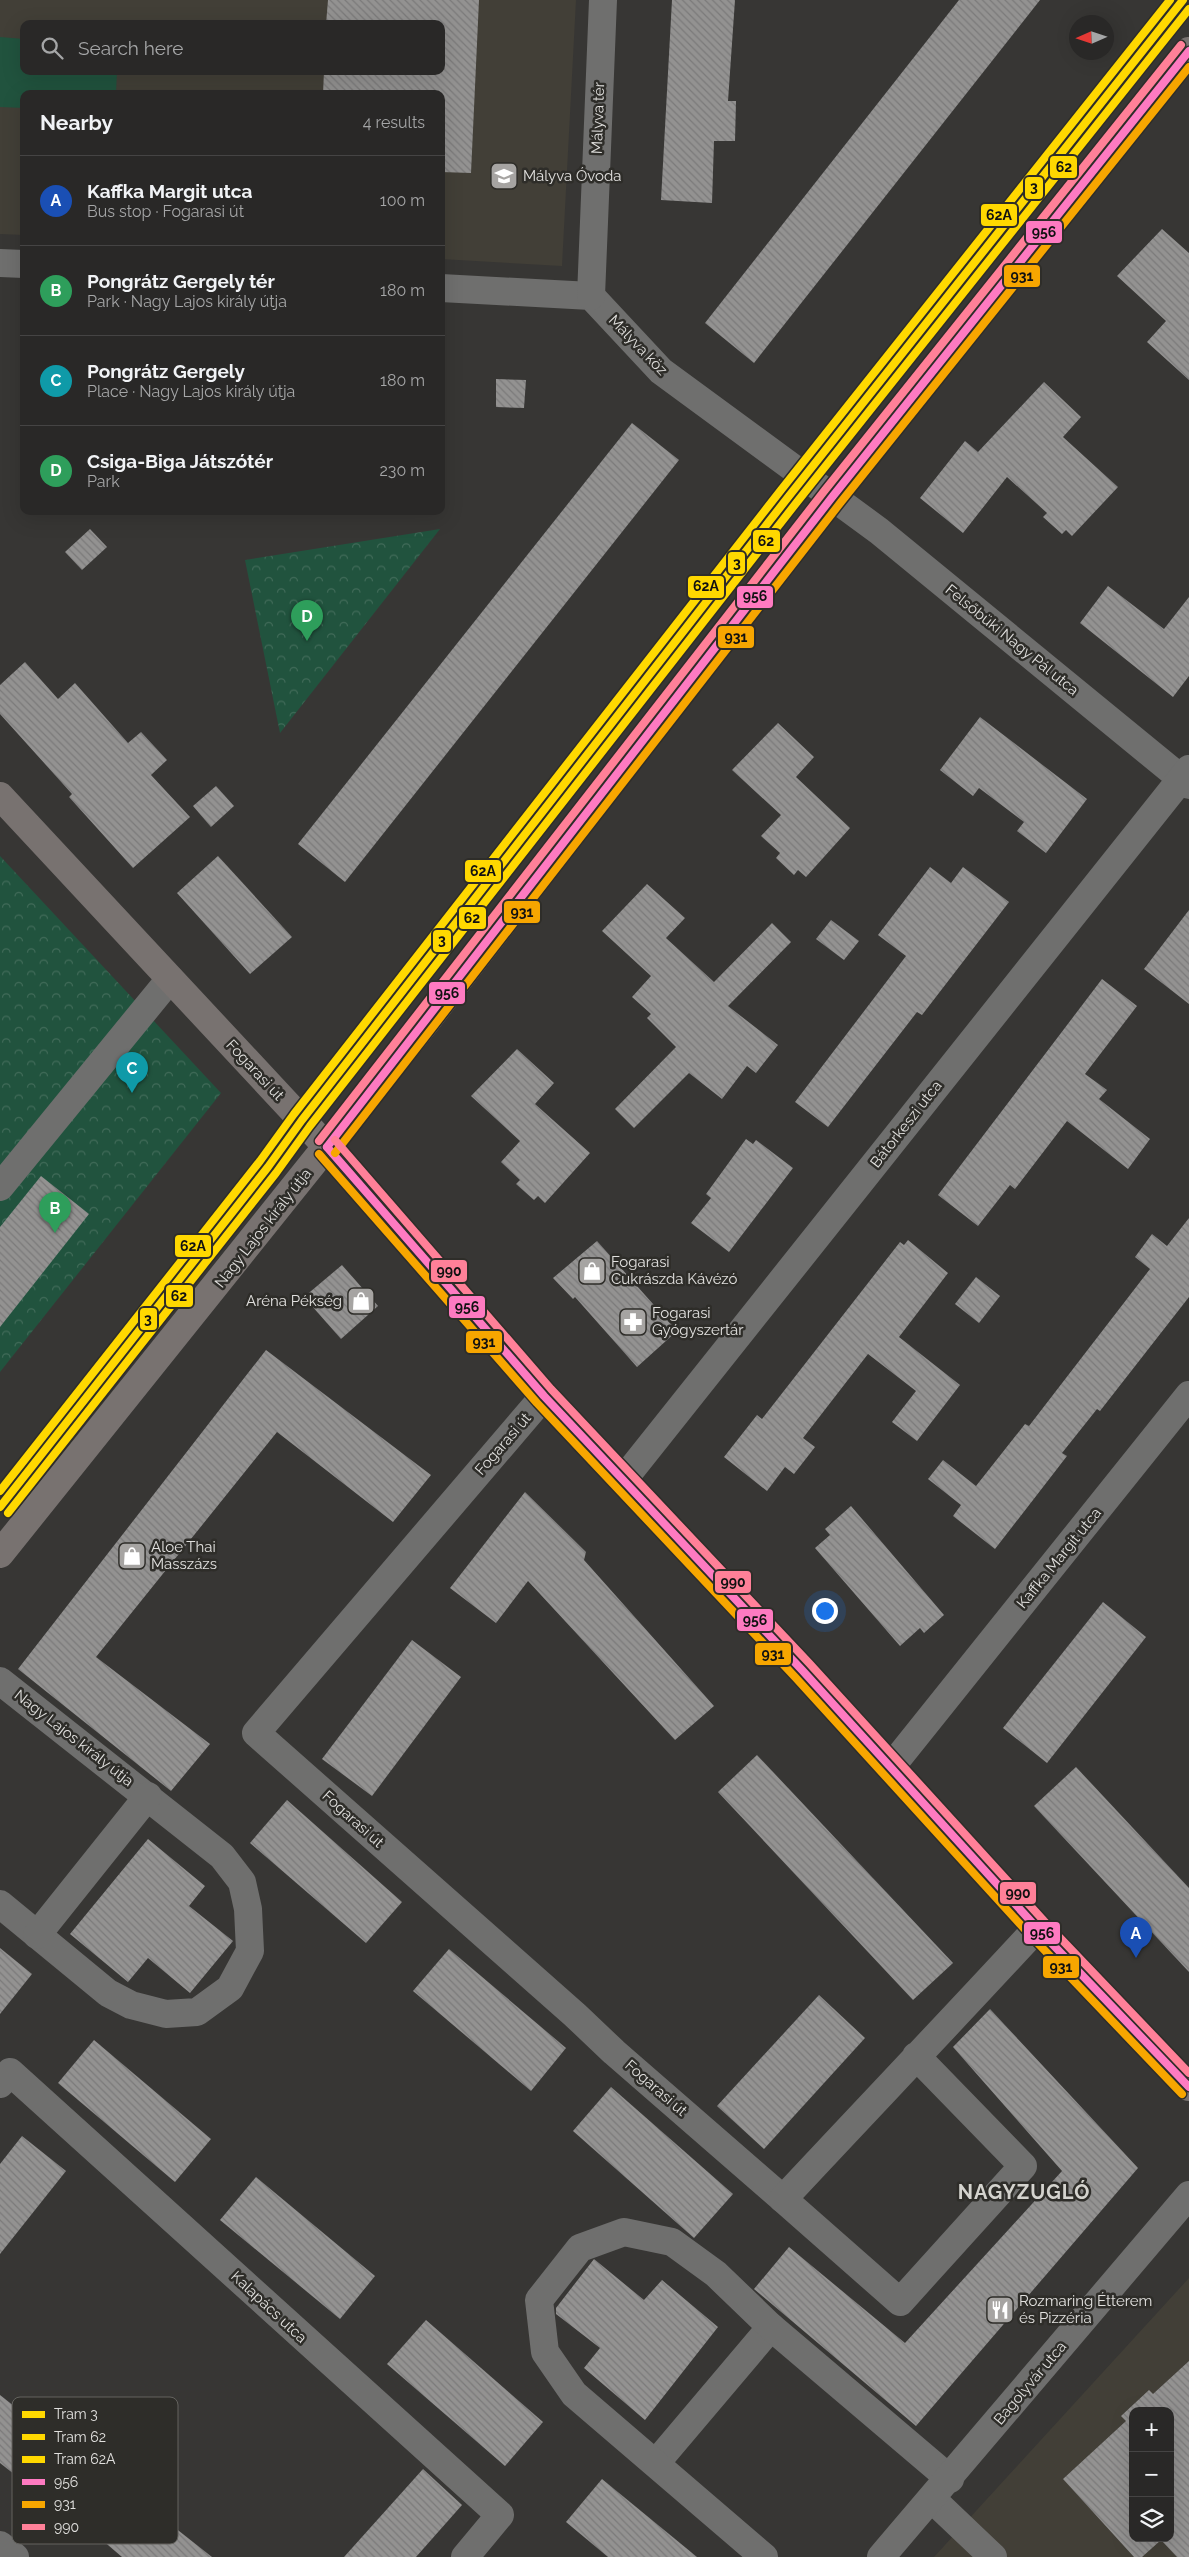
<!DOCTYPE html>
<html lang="en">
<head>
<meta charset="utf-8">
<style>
  body { margin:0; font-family:Raleway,sans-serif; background:#353433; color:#f1f3f6 }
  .controls { position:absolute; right:15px; bottom:15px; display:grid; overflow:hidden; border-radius:10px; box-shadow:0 5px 20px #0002 }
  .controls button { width:45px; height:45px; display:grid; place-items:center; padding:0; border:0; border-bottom:1px solid #454444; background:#292827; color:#f1f3f6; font:25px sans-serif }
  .compass { position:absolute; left:1069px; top:15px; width:45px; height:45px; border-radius:50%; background:#292827; box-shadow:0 5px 20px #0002; rotate:267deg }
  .you { position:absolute; left:824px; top:1610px; width:18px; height:18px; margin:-12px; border:4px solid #fff; border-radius:50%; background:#1a73e8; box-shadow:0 0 0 8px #1a73e833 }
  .badge { display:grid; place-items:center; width:32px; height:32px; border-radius:50%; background:#ea580c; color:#fff; font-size:16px; font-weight:700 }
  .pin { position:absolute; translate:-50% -41px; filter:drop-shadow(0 1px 2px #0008) }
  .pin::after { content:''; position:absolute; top:26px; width:18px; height:15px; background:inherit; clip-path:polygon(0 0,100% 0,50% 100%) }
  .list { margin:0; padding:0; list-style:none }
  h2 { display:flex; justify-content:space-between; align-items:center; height:65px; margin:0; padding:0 20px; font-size:21px }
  h2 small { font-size:16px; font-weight:400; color:#a5a6a7 }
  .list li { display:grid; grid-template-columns:32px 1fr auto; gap:15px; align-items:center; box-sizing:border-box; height:90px; padding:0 20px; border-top:1px solid #454444 }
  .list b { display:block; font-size:19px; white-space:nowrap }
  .list p { margin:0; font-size:16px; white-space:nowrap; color:#a5a6a7 }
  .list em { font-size:16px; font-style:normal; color:#a5a6a7 }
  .icon { flex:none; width:28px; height:28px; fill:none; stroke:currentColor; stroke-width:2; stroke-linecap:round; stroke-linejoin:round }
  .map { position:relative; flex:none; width:1189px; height:2557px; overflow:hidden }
  .search { position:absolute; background:#292827; box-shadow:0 5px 20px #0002; left:20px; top:20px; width:425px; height:55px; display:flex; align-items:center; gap:12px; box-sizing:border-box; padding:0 18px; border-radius:10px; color:#a5a6a7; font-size:19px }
  .panel { position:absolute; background:#292827; box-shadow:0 5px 20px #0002; left:20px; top:90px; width:425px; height:425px; border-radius:10px }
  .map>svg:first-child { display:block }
  .built { fill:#423f37; fill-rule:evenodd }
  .grass { fill:#21533e }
  .park { fill:url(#park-crowns) }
  .building { fill:url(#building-back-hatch); fill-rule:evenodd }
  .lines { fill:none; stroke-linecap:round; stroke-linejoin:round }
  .minor { stroke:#6f6f6e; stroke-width:28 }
  .major { stroke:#787270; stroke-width:28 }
  .bus-1-casing { stroke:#2e2d29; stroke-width:11 }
  .bus-2-casing { stroke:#2e2d29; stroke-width:11 }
  .bus-3-casing { stroke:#2e2d29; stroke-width:11 }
  .bus-1 { stroke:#fe7ac1; stroke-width:8 }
  .bus-2 { stroke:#f7a600; stroke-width:8 }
  .bus-3 { stroke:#ff8098; stroke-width:8 }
  .tram-1-casing { stroke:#2e2d29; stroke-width:11 }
  .tram-2-casing { stroke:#2e2d29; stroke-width:11 }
  .tram-3-casing { stroke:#2e2d29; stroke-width:11 }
  .tram-1 { stroke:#ffd800; stroke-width:8 }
  .tram-2 { stroke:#ffd800; stroke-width:8 }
  .tram-3 { stroke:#ffd800; stroke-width:8 }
  .labels { text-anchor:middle; stroke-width:5; stroke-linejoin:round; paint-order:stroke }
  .street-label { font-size:15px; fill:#e1e0de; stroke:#2e2d29 }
  .poi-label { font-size:15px; fill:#e1e0de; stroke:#2e2d29; text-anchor:start }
  .district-label { font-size:20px; font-weight:bold; letter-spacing:1px; fill:#d4d3ce; stroke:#2e2d29 }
  .key { fill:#2e2d29; stroke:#64635f; stroke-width:1 }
  .key-label { font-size:14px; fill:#e1e0de }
  .line-badge { stroke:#2e2d29; stroke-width:2 }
  .pale-badge-label { font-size:14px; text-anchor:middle; font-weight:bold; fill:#111 }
</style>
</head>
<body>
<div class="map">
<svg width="1189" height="2557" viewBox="0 0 1189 2557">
  <defs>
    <pattern id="park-crowns" width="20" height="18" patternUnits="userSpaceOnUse" patternTransform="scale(1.25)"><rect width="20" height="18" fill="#21533e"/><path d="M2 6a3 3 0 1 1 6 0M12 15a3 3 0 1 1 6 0" fill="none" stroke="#416b59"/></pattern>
    <pattern id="building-back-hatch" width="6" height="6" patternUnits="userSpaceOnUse" patternTransform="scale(1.25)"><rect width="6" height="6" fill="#939291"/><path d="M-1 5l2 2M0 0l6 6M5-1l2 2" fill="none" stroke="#7b7a7a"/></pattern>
  </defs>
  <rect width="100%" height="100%" fill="#373634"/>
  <g class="built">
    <path d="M0,0H576L562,266L441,259V94H24V235L0,234ZM24,24H441V71H24Z"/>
    <path d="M1189,2278V2557H934ZM1133,2411H1170V2538H1133Z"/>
  </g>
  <polygon class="grass" points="0,37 24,39 24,71 117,71 116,94 24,94 24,108 0,107"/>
  <g class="park">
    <polygon points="440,529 280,733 245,560"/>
    <polygon points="0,856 221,1093 0,1372"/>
  </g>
  <g class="building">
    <polygon points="328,0 479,0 471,173 441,172 441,94 323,94 324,71 441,71 441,24 326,24"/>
    <polygon points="672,0 735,0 728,101 736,101 735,141 714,141 712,203 661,200"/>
    <polygon points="959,0 1040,0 754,363 705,323"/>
    <polygon points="1162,229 1189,253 1189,380 1147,342 1166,321 1117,276"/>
    <polygon points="496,379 526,380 524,408 496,407"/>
    <polygon points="1044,382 1081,417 1063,437 1118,487 1072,536 1066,530 1062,534 1043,517 1047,513 1007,477 963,533 920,498 965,441 978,452"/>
    <polygon points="632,423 679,460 345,882 298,844"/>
    <polygon points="90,529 107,547 82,570 65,552"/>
    <polygon points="1108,586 1164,629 1189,597 1189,676 1173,697 1080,623"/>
    <polygon points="25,662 58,699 75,683 128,743 141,732 167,760 151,775 190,817 133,868 69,797 72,794 0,714 0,685"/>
    <polygon points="980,717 1087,799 1046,853 1017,831 1024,822 979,788 973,796 940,770"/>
    <polygon points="778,723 814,757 796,777 850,828 806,877 798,870 794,875 776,858 780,853 761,836 781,815 732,770"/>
    <polygon points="216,786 234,806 211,827 193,806"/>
    <polygon points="218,856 292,937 250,974 177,893"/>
    <polygon points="930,867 951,883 963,867 1009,902 922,1015 917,1012 828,1127 795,1102 906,956 878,935"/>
    <polygon points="647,884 685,918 666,938 714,982 772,923 791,942 728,1006 778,1045 756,1073 747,1066 722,1099 689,1073 634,1128 615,1109 676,1047 647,1018 651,1014 632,997 651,976 602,931"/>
    <polygon points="1189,910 1189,1004 1144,969"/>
    <polygon points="831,920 859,941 844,960 816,939"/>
    <polygon points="1102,979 1137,1006 1085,1074 1107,1090 1099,1099 1150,1139 1128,1169 1067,1121 1015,1189 1010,1185 978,1226 938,1195"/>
    <polygon points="517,1049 554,1083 535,1104 590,1153 545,1203 538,1196 534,1200 516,1184 520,1180 501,1162 520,1141 471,1096"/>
    <polygon points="746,1139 753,1144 756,1140 793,1168 729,1252 691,1223 711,1198 706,1194"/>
    <polygon points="41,1176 89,1214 0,1327 0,1227"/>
    <polygon points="1189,1218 1189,1297 1100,1411 1097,1409 1062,1453 1067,1456 995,1549 953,1516 961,1505 928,1479 943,1460 976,1486 1025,1424 1029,1426 1150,1269 1135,1257 1152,1234 1167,1246"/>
    <polygon points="908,1240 948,1273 899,1337 960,1385 917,1441 892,1422 916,1391 868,1354 803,1438 815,1447 794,1474 785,1467 767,1491 724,1457 757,1415 762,1419 900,1242 904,1245"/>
    <polygon points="597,1241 677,1331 637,1367 575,1297 573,1299 553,1278"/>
    <polygon points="342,1265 378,1306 341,1339 304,1297"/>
    <polygon points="976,1277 1000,1296 979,1323 955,1304"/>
    <polygon points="266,1350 431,1475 393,1522 277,1432 96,1657 210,1744 171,1791 18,1669"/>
    <polygon points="525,1492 586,1552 584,1560 714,1706 675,1740 528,1581 496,1623 450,1588"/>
    <polygon points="851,1506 944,1615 924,1633 920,1628 900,1646 815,1548 830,1535 825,1529"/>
    <polygon points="1103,1602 1146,1637 1047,1763 1003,1728"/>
    <polygon points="412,1640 461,1677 372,1796 322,1759"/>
    <polygon points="757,1755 953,1963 913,2000 718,1792"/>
    <polygon points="1076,1767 1189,1888 1189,1972 1034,1806"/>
    <polygon points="287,1800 402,1902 366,1943 250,1843"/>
    <polygon points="148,1839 205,1886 189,1906 233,1941 190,1993 148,1958 128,1982 70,1934"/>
    <polygon points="0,1948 32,1974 0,2014"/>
    <polygon points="449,1949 566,2048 531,2091 413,1991"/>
    <polygon points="819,1995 865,2038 764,2149 717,2106"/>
    <polygon points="990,2009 1138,2168 916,2426 754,2289 789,2247 905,2343 1062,2171 953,2047"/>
    <polygon points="94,2040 211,2139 175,2182 58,2083"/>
    <polygon points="611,2087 733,2194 694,2238 573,2131"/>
    <polygon points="22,2136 66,2171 0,2254 0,2164"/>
    <polygon points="256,2177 375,2276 340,2319 220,2220"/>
    <polygon points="594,2259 644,2300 662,2280 718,2327 645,2420 584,2368 600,2348 556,2314 556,2308"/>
    <polygon points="426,2320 543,2422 505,2466 387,2364"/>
    <path d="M1189,2361V2557H1177L1161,2540L1142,2557H1134L1063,2479L1126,2421L1121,2416L1149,2390L1153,2394ZM1133,2411H1170V2538H1133Z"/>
    <polygon points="0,2395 76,2455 43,2497 0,2463"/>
    <polygon points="423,2469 462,2505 416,2557 344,2557"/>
    <polygon points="602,2479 697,2557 608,2557 566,2522"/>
    <polygon points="136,2497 212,2557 122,2557 102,2540"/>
  </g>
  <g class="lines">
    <g class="minor">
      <polyline points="0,263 24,264"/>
      <polyline points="441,288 591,296 661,371 879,531 1189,785"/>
      <polyline points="591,296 603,0"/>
      <polyline points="0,1187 170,979"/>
      <polyline points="544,1396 256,1733 575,2015 614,2052 783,2199"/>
      <polyline points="623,1480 1189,769"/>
      <polyline points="0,1681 222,1856 242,1882 248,1909 250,1951 230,1988 197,2012 166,2014 131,2005 108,1993 0,1904"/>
      <polyline points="891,1767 1189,1395"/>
      <polyline points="37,1935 148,1796"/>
      <path d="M916,2056L1023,2166L900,2302L783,2199C868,2108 953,2019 1037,1928"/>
      <polyline points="0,2084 10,2072 500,2515 465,2557"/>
      <polyline points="656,2463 771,2327"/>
      <polyline points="932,2499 993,2557"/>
      <polyline points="0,2545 15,2557"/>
      <polyline points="764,2557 574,2394 545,2352 539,2300 580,2248 624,2232 672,2242 716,2274 771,2327 950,2479"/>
      <polyline points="881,2557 1189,2195"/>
    </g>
    <g class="major">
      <polyline points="0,796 327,1147 544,1396 802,1670 1037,1928 1189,2087"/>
      <polyline points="0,1554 427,1021 833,496 1189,51"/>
    </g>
    <defs>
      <g id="bus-1">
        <polyline points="327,1147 833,496 1189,51"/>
        <polyline points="327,1147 544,1396 802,1670 1037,1928 1189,2087"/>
      </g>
      <g id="bus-2">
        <polyline points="335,1153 841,502 1189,67"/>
        <polyline points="319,1154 537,1403 795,1677 1030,1935 1182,2094"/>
      </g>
      <g id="bus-3">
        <polyline points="335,1140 551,1389 809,1663 1044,1921 1189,2073"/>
        <polyline points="319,1141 825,490 1181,45"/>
      </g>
    </defs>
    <use href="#bus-1" class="bus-1-casing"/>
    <use href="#bus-2" class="bus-2-casing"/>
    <use href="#bus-3" class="bus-3-casing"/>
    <use href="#bus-1" class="bus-1"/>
    <use href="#bus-2" class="bus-2"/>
    <use href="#bus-3" class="bus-3"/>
    <defs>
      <polyline id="tram-1" points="0,1507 268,1167 302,1120 789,496 1183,0"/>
      <polyline id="tram-2" points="8,1513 276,1173 310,1126 797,502 1189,9"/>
      <polyline id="tram-3" points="0,1491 260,1161 294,1114 781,490 1170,0"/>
    </defs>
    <use href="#tram-1" class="tram-1-casing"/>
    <use href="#tram-2" class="tram-2-casing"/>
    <use href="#tram-3" class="tram-3-casing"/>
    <use href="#tram-1" class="tram-1"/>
    <use href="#tram-2" class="tram-2"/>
    <use href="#tram-3" class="tram-3"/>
  </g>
  <defs>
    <symbol id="school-square" viewBox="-11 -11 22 22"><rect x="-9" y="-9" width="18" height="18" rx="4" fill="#a6a4a2" stroke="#2e2d29"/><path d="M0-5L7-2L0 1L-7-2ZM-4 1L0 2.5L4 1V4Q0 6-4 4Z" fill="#fff"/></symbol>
    <symbol id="shop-square" viewBox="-11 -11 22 22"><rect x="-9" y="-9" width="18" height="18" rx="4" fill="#a6a4a2" stroke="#2e2d29"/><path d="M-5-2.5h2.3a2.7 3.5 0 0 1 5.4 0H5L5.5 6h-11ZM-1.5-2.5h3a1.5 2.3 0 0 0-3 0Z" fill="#fff"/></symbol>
    <symbol id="pharmacy-square" viewBox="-11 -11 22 22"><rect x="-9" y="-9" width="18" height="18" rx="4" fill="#a6a4a2" stroke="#2e2d29"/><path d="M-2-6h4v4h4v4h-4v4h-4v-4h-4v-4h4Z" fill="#fff"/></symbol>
    <symbol id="restaurant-square" viewBox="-11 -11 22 22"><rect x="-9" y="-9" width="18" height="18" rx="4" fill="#a6a4a2" stroke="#2e2d29"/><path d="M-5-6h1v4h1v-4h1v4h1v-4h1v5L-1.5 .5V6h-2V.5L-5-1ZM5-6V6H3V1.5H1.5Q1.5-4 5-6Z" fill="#fff"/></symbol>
  </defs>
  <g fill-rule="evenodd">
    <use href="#school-square" x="488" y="160" width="32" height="32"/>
    <use href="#shop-square" x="576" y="1255" width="32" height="32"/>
    <use href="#shop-square" x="345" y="1285" width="32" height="32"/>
    <use href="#pharmacy-square" x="617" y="1306" width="32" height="32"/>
    <use href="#shop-square" x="116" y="1540" width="32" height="32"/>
    <use href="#restaurant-square" x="984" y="2294" width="32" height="32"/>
  </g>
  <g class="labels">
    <g class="street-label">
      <text transform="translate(598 118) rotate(-88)" y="5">Mályva tér</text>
      <text transform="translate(638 345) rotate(46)" y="5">Mályva köz</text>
      <text transform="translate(1012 640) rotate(39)" y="5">Felsőbüki Nagy Pál utca</text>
      <text transform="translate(255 1070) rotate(47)" y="5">Fogarasi út</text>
      <text transform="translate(906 1124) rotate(-52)" y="5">Bátorkeszi utca</text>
      <text transform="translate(263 1228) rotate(-52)" y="5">Nagy Lajos király útja</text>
      <text transform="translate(503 1444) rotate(-49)" y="5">Fogarasi út</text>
      <text transform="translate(1059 1558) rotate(-51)" y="5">Kaffka Margit utca</text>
      <text transform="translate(74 1738) rotate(38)" y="5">Nagy Lajos király útja</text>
      <text transform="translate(353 1819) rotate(42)" y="5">Fogarasi út</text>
      <text transform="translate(656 2088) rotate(41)" y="5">Fogarasi út</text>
      <text transform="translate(269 2307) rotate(43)" y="5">Kalapács utca</text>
      <text transform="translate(1030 2383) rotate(-50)" y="5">Bagolyvár utca</text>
    </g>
    <g class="poi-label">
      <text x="523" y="181">Mályva Óvoda</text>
      <text x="611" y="1267">Fogarasi<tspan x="611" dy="17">Cukrászda Kávézó</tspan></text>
      <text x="342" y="1306" text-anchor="end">Aréna Pékség</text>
      <text x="652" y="1318">Fogarasi<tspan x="652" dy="17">Gyógyszertár</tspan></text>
      <text x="151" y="1552">Aloe Thai<tspan x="151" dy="17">Masszázs</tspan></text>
      <text x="1019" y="2306">Rozmaring Étterem<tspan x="1019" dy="17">és Pizzéria</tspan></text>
    </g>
    <g class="district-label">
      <text x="1024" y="2199">NAGYZUGLÓ</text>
    </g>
  </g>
  <rect x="12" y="2397" width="166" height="147" rx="8" class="key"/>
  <rect x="22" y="2411" width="23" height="7" fill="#ffd800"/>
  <rect x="22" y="2434" width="23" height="6" fill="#ffd800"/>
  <rect x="22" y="2456" width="23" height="7" fill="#ffd800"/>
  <rect x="22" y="2479" width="23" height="6" fill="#fe7ac1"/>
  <rect x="22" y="2501" width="23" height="7" fill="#f7a600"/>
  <rect x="22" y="2524" width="23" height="6" fill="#ff8098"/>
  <g class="key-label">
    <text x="54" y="2419">Tram 3</text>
    <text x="54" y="2442">Tram 62</text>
    <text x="54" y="2464">Tram 62A</text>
    <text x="54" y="2487">956</text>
    <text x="54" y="2509">931</text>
    <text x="54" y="2532">990</text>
  </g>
  <g class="line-badge">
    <rect x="1049" y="155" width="29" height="24" rx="5" fill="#ffd800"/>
    <rect x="1024" y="176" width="20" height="24" rx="5" fill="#ffd800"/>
    <rect x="980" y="203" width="38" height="24" rx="5" fill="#ffd800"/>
    <rect x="1025" y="220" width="38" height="24" rx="5" fill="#fe7ac1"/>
    <rect x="1003" y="264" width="38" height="24" rx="5" fill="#f7a600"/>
    <rect x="752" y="529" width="29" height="24" rx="5" fill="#ffd800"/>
    <rect x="727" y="551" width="19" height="24" rx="5" fill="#ffd800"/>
    <rect x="687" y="575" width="38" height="24" rx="5" fill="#ffd800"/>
    <rect x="736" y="585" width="38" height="24" rx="5" fill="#fe7ac1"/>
    <rect x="717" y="625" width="38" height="24" rx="5" fill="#f7a600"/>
    <rect x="464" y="859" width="38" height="24" rx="5" fill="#ffd800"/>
    <rect x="503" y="900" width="38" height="24" rx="5" fill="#f7a600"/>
    <rect x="458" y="906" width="29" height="24" rx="5" fill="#ffd800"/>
    <rect x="432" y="929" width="20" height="24" rx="5" fill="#ffd800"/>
    <rect x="428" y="981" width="38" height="24" rx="5" fill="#fe7ac1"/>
    <rect x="174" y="1234" width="38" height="24" rx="5" fill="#ffd800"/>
    <rect x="430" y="1259" width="38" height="24" rx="5" fill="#ff8098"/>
    <rect x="165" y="1284" width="29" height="24" rx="5" fill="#ffd800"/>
    <rect x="448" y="1295" width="38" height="24" rx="5" fill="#fe7ac1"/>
    <rect x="139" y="1307" width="19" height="24" rx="5" fill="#ffd800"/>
    <rect x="465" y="1330" width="38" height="24" rx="5" fill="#f7a600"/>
    <rect x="714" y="1570" width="38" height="24" rx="5" fill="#ff8098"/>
    <rect x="736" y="1608" width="38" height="24" rx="5" fill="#fe7ac1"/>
    <rect x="754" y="1642" width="38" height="24" rx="5" fill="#f7a600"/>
    <rect x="999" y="1881" width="38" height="24" rx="5" fill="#ff8098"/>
    <rect x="1023" y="1921" width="38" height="24" rx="5" fill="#fe7ac1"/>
    <rect x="1042" y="1955" width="38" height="24" rx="5" fill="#f7a600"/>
  </g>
  <g class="pale-badge-label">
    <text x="1064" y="172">62</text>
    <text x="1034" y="192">3</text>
    <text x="999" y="220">62A</text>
    <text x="1044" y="237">956</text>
    <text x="1022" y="281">931</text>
    <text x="766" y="546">62</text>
    <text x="737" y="568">3</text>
    <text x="706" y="591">62A</text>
    <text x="755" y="601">956</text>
    <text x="736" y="642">931</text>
    <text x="483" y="876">62A</text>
    <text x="522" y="917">931</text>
    <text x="472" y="923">62</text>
    <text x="442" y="945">3</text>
    <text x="447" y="998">956</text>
    <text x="193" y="1251">62A</text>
    <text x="449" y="1276">990</text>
    <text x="179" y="1301">62</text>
    <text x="467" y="1312">956</text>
    <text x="148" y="1324">3</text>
    <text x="484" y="1347">931</text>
    <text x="733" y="1587">990</text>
    <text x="755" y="1625">956</text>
    <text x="773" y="1659">931</text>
    <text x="1018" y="1898">990</text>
    <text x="1042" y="1938">956</text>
    <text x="1061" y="1972">931</text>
  </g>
</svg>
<div class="controls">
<button>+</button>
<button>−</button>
<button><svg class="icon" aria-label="layers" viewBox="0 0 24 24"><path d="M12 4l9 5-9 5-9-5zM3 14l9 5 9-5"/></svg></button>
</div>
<svg class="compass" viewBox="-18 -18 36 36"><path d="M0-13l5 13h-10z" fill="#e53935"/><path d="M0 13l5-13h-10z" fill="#a5a6a7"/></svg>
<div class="you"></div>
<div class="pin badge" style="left:1136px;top:1958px;background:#1a4fb4">A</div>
<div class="pin badge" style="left:55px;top:1233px;background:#2e9e5b">B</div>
<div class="pin badge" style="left:132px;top:1093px;background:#0f9aa8">C</div>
<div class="pin badge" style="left:307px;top:641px;background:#2e9e5b">D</div>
<div class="search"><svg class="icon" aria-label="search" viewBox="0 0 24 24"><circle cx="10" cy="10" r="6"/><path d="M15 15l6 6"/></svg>Search here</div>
<section class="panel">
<h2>Nearby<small>4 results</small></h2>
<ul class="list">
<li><span class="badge" style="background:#1a4fb4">A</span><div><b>Kaffka Margit utca</b><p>Bus stop · Fogarasi út</p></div><em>100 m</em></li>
<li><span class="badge" style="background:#2e9e5b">B</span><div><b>Pongrátz Gergely tér</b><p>Park · Nagy Lajos király útja</p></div><em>180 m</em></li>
<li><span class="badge" style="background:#0f9aa8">C</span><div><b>Pongrátz Gergely</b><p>Place · Nagy Lajos király útja</p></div><em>180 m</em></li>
<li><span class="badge" style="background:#2e9e5b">D</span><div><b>Csiga-Biga Játszótér</b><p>Park</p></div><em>230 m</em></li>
</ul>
</section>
</div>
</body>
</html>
